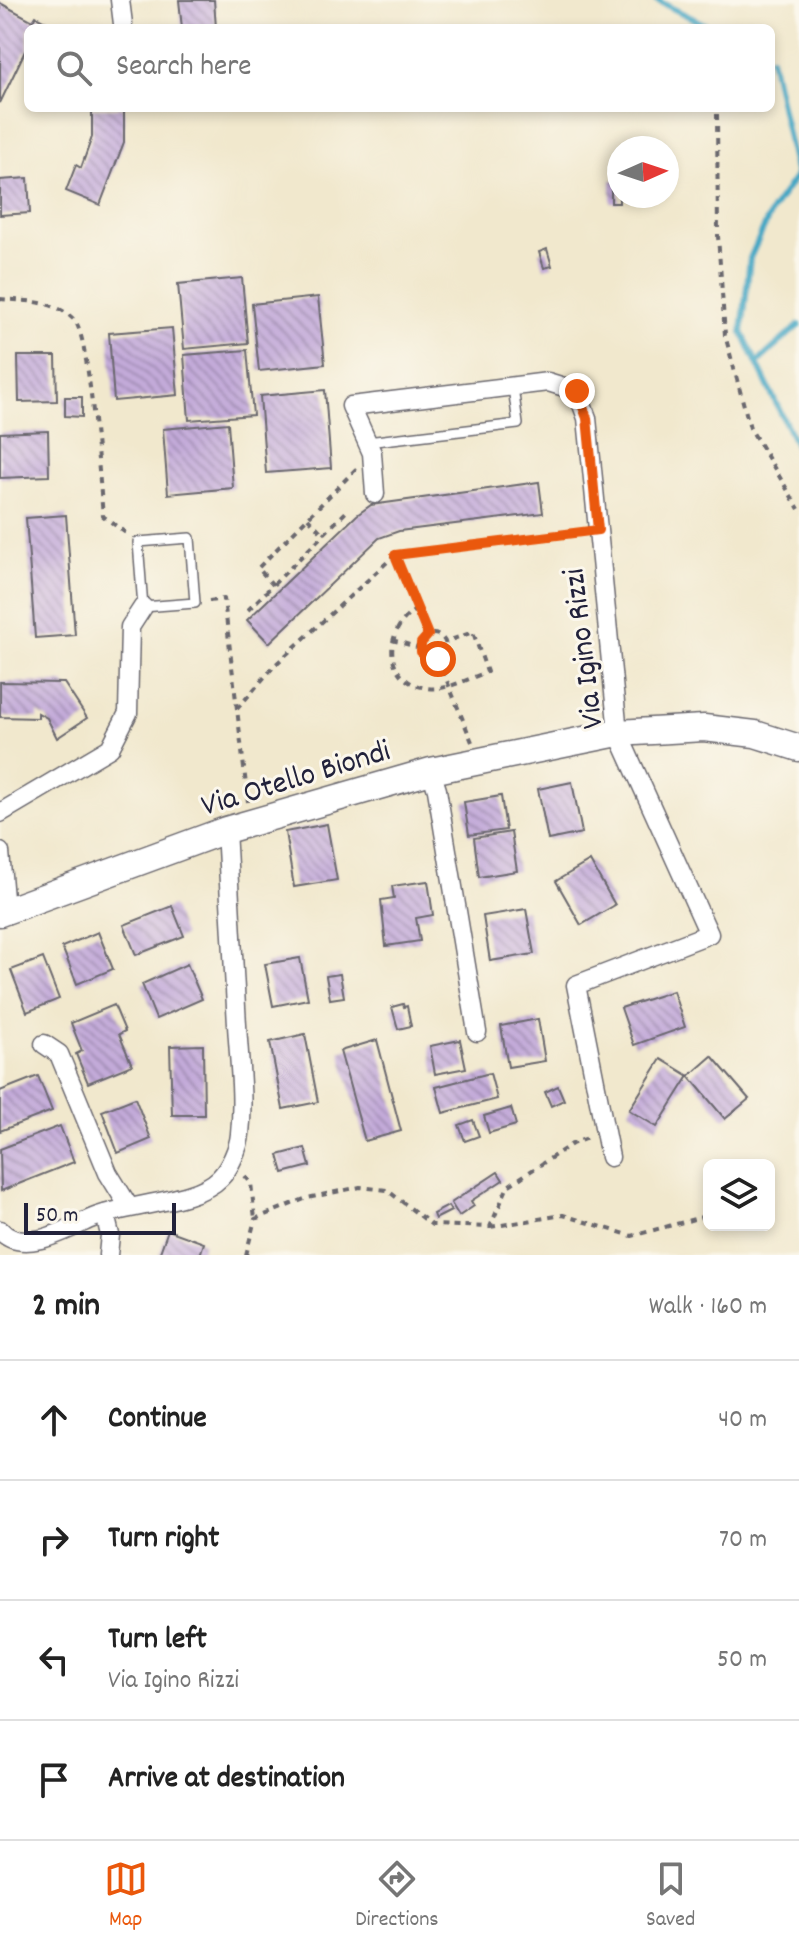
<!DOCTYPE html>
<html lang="en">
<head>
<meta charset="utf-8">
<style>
  body { margin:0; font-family:Dekko,sans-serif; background:#f6f6f6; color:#222 }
  .controls { position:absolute; right:24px; bottom:24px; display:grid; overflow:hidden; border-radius:12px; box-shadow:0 4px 12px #0003 }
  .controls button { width:72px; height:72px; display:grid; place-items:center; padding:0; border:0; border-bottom:2px solid #e0e0e0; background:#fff; color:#222; font:40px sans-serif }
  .compass { position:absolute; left:607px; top:136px; width:72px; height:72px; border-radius:50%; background:#fff; box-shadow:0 4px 12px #0003; rotate:87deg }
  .scale { position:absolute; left:24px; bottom:20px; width:152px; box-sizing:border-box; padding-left:8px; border:4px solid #22223b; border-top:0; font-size:22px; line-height:28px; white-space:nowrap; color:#22223b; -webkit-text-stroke:6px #fbf7ec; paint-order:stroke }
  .stop { position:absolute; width:24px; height:24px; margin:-18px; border:6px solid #ea580c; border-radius:50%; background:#fff }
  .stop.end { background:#ea580c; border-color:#fff; box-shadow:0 2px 8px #0008 }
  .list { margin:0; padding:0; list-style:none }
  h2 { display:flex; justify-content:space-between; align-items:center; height:104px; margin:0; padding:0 32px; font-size:34px }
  h2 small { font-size:26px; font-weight:400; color:#767676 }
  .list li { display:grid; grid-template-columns:52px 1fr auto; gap:24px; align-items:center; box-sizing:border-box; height:120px; padding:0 32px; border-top:2px solid #e0e0e0 }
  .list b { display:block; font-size:30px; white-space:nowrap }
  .list p { margin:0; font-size:26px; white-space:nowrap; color:#767676 }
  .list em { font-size:26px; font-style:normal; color:#767676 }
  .icon { flex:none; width:44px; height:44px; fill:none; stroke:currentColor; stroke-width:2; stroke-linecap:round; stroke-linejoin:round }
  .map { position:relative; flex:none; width:799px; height:1255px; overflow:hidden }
  .search { position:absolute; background:#fff; box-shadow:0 4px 12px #0003; left:24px; right:24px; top:24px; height:88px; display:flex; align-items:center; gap:20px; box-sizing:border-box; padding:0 28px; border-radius:12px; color:#767676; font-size:30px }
  .sheet { height:584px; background:#fff }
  nav { display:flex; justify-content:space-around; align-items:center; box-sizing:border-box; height:112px; border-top:2px solid #e0e0e0; background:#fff; font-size:22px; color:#767676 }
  nav a { display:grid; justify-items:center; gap:4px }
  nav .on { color:#ea580c }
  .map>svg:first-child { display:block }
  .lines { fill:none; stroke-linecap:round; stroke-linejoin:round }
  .stream { stroke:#44a7c4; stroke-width:6 }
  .building { fill:url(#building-back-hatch) }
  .lane-casing { stroke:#6a676e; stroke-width:12 }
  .street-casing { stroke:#6a676e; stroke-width:21 }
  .secondary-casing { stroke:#6a676e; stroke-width:29 }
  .path { stroke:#6a676e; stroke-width:4; stroke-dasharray:6 6; stroke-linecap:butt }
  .lane { stroke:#fff; stroke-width:9 }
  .street { stroke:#fff; stroke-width:18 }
  .secondary { stroke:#fff; stroke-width:26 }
  .route { stroke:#ea580c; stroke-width:10 }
  .labels { text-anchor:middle; stroke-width:6; stroke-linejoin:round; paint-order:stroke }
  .street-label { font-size:32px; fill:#22223b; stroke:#fbf7ec }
</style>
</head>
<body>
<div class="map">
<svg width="799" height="1255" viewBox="0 0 799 1255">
  <defs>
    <pattern id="building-back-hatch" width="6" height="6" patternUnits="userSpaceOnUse" patternTransform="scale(2)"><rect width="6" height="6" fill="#c3aad9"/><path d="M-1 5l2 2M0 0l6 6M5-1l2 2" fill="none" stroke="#9e8ab1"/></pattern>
  </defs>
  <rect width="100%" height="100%" fill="#fbf7ec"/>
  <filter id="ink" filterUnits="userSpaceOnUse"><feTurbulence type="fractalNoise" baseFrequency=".0125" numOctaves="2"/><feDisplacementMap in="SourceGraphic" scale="16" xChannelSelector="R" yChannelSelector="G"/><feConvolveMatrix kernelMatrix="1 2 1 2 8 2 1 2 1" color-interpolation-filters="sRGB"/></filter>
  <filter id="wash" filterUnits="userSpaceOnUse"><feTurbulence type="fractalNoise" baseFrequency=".006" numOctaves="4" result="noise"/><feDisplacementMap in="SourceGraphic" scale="32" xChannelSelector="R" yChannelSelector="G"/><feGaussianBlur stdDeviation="1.8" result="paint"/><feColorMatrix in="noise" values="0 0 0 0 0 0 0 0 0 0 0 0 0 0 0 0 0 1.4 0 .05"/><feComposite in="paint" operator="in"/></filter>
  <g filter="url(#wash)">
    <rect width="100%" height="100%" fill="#f1e8cd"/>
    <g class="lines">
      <g class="stream">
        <polyline points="656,0 712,28"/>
        <polyline points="771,58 796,176 772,210 750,258 742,332 799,451"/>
        <polyline points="757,363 799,325"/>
      </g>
    </g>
    <g id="blocks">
      <g class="building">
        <polygon points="179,0 214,0 216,28 182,28"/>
        <polygon points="0,3 33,21 36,16 58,28 28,28 28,53 25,51 0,103"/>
        <polygon points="92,108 124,108 124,142 100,205 66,191 76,165 81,168 92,137"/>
        <polygon points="28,178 30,213 0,215 0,180"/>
        <rect x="611" y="180" width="8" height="23"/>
        <polygon points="547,249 552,266 544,268 539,252"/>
        <polygon points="242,278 248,343 184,349 178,284"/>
        <polygon points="318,297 325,364 259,371 252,304"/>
        <polygon points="172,328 178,395 114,401 109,333"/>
        <polygon points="247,350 253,415 189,420 184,355"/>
        <polygon points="18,356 56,356 57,401 19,402"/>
        <polygon points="325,390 331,468 266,473 260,396"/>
        <polygon points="65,397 82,397 82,417 65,416"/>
        <polygon points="228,423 233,488 168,494 163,429"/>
        <polygon points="48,431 49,476 0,478 0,433"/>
        <polygon points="539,482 543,513 399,531 379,538 269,643 247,620 357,515 371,505"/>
        <polygon points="66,515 75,635 35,638 26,518"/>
        <polygon points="0,682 64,683 87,718 57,738 47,718 38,713 38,718 0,717"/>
        <polygon points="572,782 582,833 548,840 538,789"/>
        <polygon points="501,796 506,830 469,835 464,802"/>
        <polygon points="327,824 337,880 294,887 285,832"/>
        <polygon points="511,832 517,871 479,877 474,838"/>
        <polygon points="590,861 615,905 581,925 556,881"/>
        <polygon points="428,881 433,915 416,918 420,941 386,946 381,900 394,898 392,886"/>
        <polygon points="172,906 184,936 136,955 124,925"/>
        <polygon points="526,909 534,954 490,961 483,916"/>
        <polygon points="98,932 113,969 77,984 62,947"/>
        <polygon points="43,958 59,999 27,1012 11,970"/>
        <polygon points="300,958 308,999 273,1006 265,964"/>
        <polygon points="187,964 202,999 156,1019 142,984"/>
        <polygon points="340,974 344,997 330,999 326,976"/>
        <polygon points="673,991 685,1027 634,1045 621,1008"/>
        <polygon points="403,1004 404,1007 407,1006 411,1026 398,1029 392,1007"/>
        <polygon points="114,1005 125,1031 119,1034 132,1065 88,1083 76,1054 82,1051 71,1023"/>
        <polygon points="538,1019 545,1061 508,1067 501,1026"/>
        <polygon points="305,1034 318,1102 283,1109 270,1042"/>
        <polygon points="377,1040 401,1131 365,1141 340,1051"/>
        <polygon points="460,1040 466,1068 435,1074 430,1046"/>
        <polygon points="203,1045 204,1115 172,1115 170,1046"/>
        <polygon points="712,1056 749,1099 725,1119 689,1076"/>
        <polygon points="661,1059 689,1076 657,1127 629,1110"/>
        <polygon points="490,1073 497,1099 443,1113 436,1087"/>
        <polygon points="38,1076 52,1111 0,1131 0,1091"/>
        <polygon points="558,1086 564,1100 551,1106 545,1092"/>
        <polygon points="135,1098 151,1139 118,1153 102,1111"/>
        <polygon points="511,1108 516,1125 489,1133 484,1116"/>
        <polygon points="473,1120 479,1136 465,1141 459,1125"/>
        <polygon points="60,1126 74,1162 1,1191 0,1149"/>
        <polygon points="305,1148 310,1166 283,1173 278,1155"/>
        <polygon points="498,1172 503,1180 471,1201 474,1206 459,1216 451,1203"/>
        <polygon points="448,1206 451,1211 435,1219 433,1214"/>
        <polygon points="168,1230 204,1243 200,1255 159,1255"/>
      </g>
    </g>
  </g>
  <g filter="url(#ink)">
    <use href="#blocks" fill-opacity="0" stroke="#6a676e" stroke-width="2"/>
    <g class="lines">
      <defs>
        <g id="lane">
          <polyline points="367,442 518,424 513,387"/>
          <polygon points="190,538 195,603 143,607 138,542"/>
        </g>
        <g id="street">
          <polyline points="120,0 123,24"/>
          <polyline points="375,494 372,453 351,406 548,382 577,391 587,418 618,733 709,934 576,985 610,1157"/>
          <polyline points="431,771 437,790 477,1032"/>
          <polyline points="0,813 110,748 128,713 130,627 143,607"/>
          <polyline points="0,852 5,910"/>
          <polyline points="44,1044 59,1054 108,1173 129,1207"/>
          <polyline points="105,1214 110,1235 108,1255"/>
          <path d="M0,1230C21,1255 65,1231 88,1220C124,1203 195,1204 220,1178C230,1168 239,1147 240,1134C244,1098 239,1060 237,1025C233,960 230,895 226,830"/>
        </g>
        <polyline id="secondary" points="0,913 226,830 431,771 618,733 704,728 755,734 799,748"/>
      </defs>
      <use href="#lane" class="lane-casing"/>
      <use href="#street" class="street-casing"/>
      <use href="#secondary" class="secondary-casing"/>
      <g class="path">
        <polyline points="717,114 718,236 725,335 750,428 799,509"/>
        <path d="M0,299C25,301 57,300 75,321C89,336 100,485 103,516L127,534"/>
        <polyline points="308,518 324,535"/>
        <polyline points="395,555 428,635"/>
        <polyline points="273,585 258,568 356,469"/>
        <polyline points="209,601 224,599 248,802"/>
        <path d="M417,609C382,629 383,682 427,688C447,691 469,678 487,672L473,632L445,642"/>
        <polyline points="248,610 346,512"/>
        <circle cx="433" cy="647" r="13"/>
        <polyline points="392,640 420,648"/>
        <polyline points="438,659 472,742"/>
        <polyline points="237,709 275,665 395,555 582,532"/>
        <polyline points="245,1176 251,1183 255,1219"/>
        <polyline points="490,1227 563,1215 632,1236 709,1215"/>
        <polyline points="246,1255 255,1219 307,1198 360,1187 387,1190 432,1225 490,1227 508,1186 572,1144 590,1137"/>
      </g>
      <use href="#lane" class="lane"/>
      <use href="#street" class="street"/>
      <use href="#secondary" class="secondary"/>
    </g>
  </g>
  <g class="lines" filter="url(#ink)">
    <polyline class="route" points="438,659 428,659 421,652 421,643 428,635 395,555 598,530 587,418 577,391"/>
  </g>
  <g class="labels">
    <g class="street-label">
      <text transform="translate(581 649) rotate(-97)" y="11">Via Igino Rizzi</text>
      <text transform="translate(295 776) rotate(-17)" y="11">Via Otello Biondi</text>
    </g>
  </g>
</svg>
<div class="controls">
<button><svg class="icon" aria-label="layers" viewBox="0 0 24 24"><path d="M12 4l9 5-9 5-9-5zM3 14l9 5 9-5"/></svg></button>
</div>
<svg class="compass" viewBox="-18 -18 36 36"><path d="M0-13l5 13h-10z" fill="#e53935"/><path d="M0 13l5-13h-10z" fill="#767676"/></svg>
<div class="scale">50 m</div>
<div class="stop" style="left:438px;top:659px"></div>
<div class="stop end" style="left:577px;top:391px"></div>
<div class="search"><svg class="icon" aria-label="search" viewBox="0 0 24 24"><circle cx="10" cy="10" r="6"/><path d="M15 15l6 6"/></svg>Search here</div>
</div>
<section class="sheet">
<h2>2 min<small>Walk · 160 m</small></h2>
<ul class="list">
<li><svg class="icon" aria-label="ahead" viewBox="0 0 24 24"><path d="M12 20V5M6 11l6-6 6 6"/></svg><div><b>Continue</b></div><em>40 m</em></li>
<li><svg class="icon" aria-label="right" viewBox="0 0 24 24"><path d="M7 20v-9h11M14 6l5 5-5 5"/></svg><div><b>Turn right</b></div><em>70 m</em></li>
<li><svg class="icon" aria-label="left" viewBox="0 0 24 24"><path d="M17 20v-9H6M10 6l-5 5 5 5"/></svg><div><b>Turn left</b><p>Via Igino Rizzi</p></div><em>50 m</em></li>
<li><svg class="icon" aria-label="arrive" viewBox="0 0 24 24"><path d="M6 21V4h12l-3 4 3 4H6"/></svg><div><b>Arrive at destination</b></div></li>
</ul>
</section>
<nav>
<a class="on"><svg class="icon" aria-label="map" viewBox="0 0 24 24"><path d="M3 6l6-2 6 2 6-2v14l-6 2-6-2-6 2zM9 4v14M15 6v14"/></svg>Map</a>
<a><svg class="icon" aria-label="directions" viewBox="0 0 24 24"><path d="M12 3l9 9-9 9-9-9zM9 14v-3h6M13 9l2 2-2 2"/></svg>Directions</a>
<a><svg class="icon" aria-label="saved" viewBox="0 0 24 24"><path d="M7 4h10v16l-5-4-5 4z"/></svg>Saved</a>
</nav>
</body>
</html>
